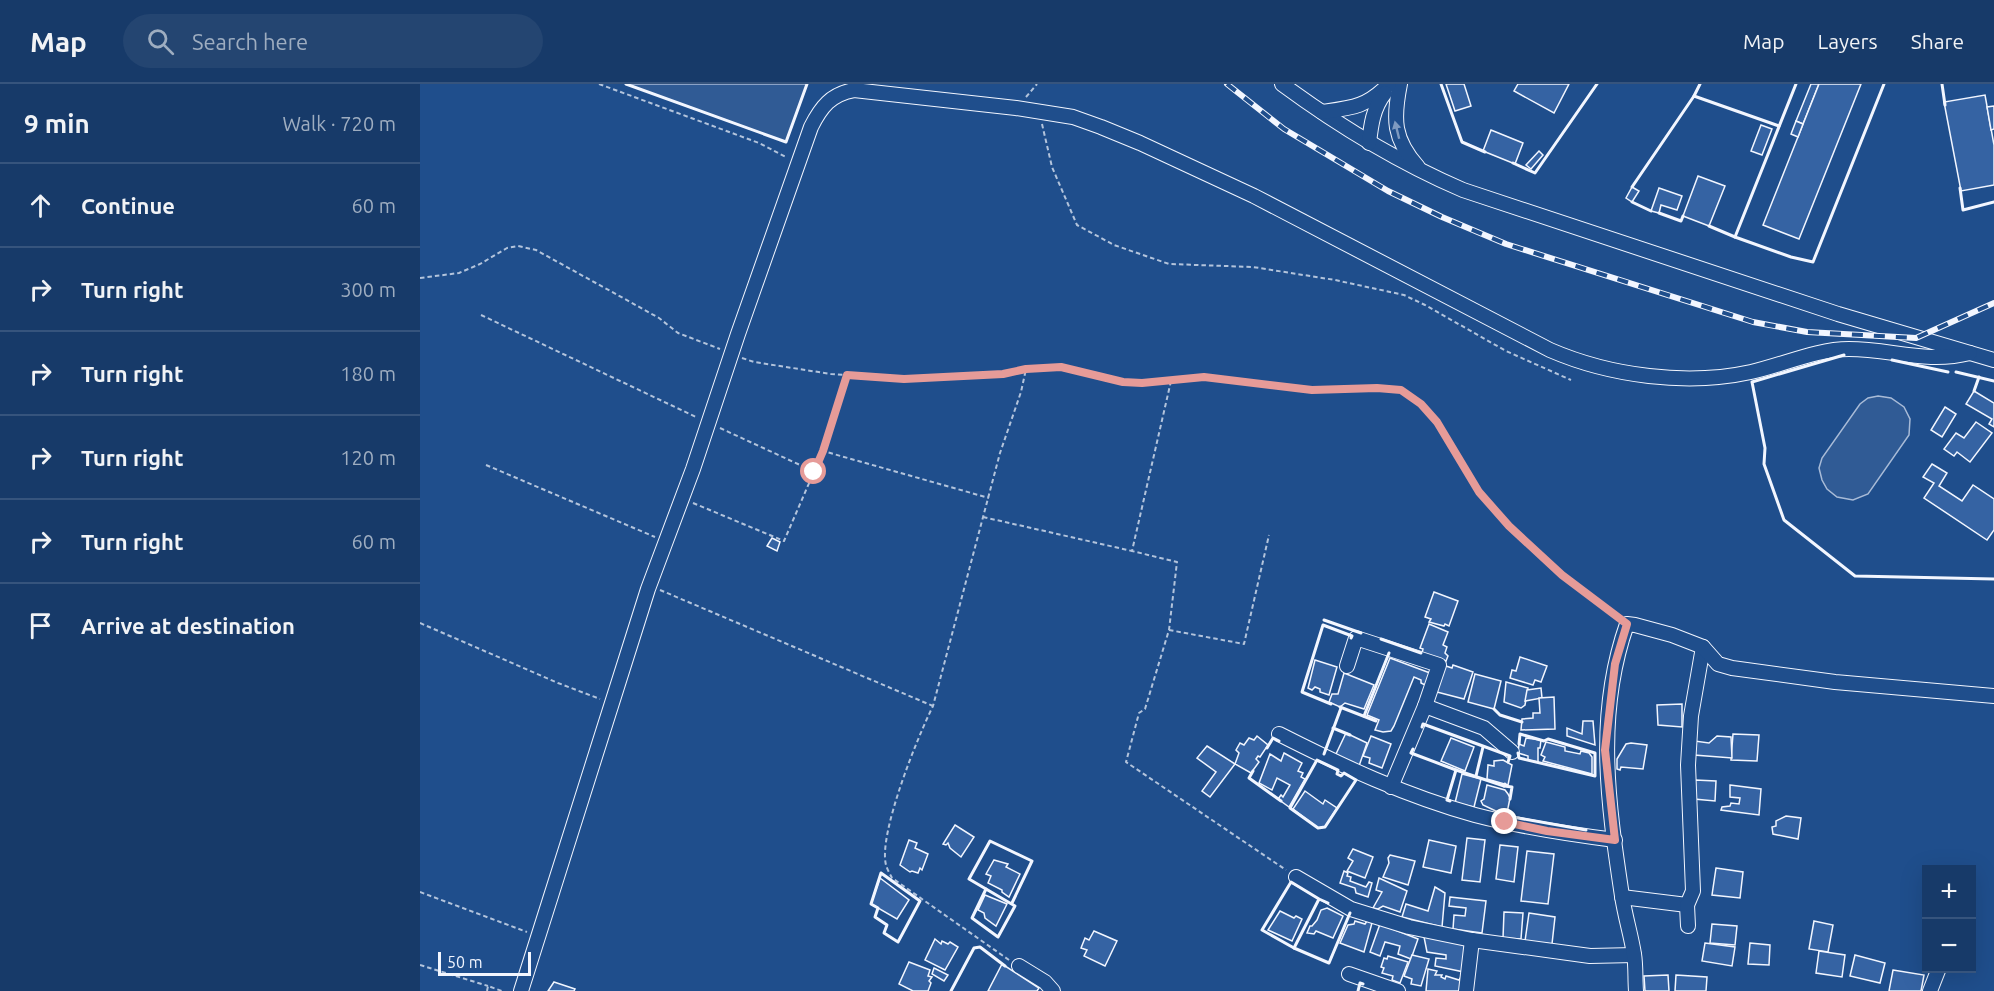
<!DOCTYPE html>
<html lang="en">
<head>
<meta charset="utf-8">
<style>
  body { margin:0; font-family:Ubuntu,sans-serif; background:#244571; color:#f1f3f6 }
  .controls { position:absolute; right:18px; bottom:18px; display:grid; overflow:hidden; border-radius:0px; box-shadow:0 6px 24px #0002 }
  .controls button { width:54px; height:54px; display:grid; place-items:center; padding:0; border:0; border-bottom:2px solid #36547d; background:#173a69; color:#f1f3f6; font:30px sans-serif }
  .scale { position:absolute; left:18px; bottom:15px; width:93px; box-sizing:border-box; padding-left:6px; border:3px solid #f2f6ff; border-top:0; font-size:16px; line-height:21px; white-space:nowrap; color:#f2f6ff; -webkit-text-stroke:4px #1f4e8c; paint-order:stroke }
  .stop { position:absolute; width:18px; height:18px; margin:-14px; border:4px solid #e69b98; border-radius:50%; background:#fff }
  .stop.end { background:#e69b98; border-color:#fff; box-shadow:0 2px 6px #0008 }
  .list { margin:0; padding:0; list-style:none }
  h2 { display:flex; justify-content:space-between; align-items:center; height:78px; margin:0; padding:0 24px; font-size:26px }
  h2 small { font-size:20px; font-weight:400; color:#9eadc0 }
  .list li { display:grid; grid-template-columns:39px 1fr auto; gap:18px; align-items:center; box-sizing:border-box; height:84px; padding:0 24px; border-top:2px solid #36547d }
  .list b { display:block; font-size:22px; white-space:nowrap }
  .list em { font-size:20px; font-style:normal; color:#9eadc0 }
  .icon { flex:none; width:33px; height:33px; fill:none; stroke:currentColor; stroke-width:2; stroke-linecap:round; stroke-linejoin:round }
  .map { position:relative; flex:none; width:1574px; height:907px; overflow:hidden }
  header { display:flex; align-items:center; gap:36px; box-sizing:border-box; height:84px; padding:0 30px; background:#173a69; border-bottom:2px solid #36547d }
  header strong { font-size:28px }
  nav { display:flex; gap:33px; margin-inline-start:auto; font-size:21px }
  .search { width:420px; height:54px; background:#244571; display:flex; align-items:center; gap:15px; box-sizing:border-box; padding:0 21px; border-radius:33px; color:#9eadc0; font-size:22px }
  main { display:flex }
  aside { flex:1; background:#173a69 }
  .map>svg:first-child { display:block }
  .built { fill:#305b95; stroke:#a8bbd7; stroke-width:1.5 }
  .building { fill:#3563a3; stroke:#f2f6ff; stroke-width:1.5 }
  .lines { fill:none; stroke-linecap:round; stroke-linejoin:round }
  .minor-casing { stroke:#f2f6ff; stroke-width:16 }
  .path { stroke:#b3c4dc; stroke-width:2; stroke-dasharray:4.5 3; stroke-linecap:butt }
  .minor { stroke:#1f4e8c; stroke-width:14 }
  .rail-casing { stroke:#f2f6ff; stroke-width:6 }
  .rail { stroke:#1f4e8c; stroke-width:4; stroke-dasharray:11; stroke-linecap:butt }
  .wall { stroke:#f2f6ff; stroke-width:3 }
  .oneway { fill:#7e9ac0 }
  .route { stroke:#e69b98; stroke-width:8 }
</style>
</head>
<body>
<header>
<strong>Map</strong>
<div class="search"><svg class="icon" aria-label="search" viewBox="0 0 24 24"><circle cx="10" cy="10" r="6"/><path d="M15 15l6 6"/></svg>Search here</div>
<nav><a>Map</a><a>Layers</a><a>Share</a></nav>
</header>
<main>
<aside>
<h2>9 min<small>Walk · 720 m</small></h2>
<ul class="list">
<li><svg class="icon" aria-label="ahead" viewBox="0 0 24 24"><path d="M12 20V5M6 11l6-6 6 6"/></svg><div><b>Continue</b></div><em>60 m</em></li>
<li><svg class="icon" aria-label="right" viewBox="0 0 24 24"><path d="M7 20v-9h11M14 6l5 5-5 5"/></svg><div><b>Turn right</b></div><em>300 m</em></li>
<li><svg class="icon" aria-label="right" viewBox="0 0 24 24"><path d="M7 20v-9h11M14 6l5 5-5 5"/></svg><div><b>Turn right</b></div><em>180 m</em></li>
<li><svg class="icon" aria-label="right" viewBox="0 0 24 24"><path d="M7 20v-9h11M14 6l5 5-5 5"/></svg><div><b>Turn right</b></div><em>120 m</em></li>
<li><svg class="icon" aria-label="right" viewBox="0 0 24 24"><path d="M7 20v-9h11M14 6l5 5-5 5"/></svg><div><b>Turn right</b></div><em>60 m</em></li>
<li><svg class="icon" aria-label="arrive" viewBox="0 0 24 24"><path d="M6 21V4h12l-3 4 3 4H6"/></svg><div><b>Arrive at destination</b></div></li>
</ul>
</aside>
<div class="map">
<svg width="1574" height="907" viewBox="0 0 1574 907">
  <rect width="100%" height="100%" fill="#1f4e8c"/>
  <g class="built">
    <polygon points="206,0 387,0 366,58"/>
    <polygon points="1458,312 1471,314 1484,323 1490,335 1489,351 1448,410 1433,416 1417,413 1407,405 1402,396 1399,384 1402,374 1440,320 1448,314"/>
  </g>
  <g class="building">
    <polygon points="1026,0 1044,0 1051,22 1035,27"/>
    <polygon points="1098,0 1149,0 1134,29 1094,7"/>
    <polygon points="1391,0 1399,0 1383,40 1376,37"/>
    <polygon points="1399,0 1441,0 1379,155 1343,141"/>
    <polygon points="1565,11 1574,61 1574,101 1541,107 1524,18"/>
    <polygon points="1574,22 1574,45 1571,46 1567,23"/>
    <polygon points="1376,37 1383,40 1378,53 1371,50"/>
    <polygon points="1341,41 1352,45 1342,71 1331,67"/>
    <polygon points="1071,46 1103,59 1095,80 1063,67"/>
    <polygon points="1119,67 1123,71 1111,85 1106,81"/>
    <polygon points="1278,92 1305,102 1289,142 1263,132"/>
    <polygon points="1212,103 1219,107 1212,118 1206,114"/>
    <polygon points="1239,104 1262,112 1257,126 1241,121 1239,129 1231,127"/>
    <polygon points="1554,307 1574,319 1574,343 1569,340 1572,335 1546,320"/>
    <polygon points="1525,323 1536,330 1522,353 1511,346"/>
    <polygon points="1556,338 1572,349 1550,378 1537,368 1534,372 1524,365 1536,349 1544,354"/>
    <polygon points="1512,380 1527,389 1519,402 1542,417 1553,401 1574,415 1574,446 1567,456 1504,414 1514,399 1503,393"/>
    <polygon points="352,454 360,458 357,467 347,462"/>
    <polygon points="1014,508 1038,517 1029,542 1025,540 1024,542 1009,538 1011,535 1005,533"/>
    <polygon points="1009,540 1028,548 1023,561 1027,563 1025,569 1028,572 1026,577 1002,569 1003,565 1000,564"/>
    <polygon points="1100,573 1127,582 1121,598 1115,596 1113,601 1090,594 1092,586 1096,587"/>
    <polygon points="970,574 1010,589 1005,601 1001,599 1001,596 994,593 974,642 971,647 963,648 955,646 959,636 947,631"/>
    <polygon points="895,576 917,583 909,611 900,608 900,605 895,603 892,606 888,604"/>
    <polygon points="1023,581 1032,584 1033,581 1053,588 1044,615 1013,607"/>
    <polygon points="924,589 954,601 944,625 925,619 920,623 909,618 912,610 918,610"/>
    <polygon points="1055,590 1081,597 1074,625 1048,618"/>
    <polygon points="1086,598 1108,604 1105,621 1101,624 1084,618"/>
    <polygon points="1121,604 1122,614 1105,617 1107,606"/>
    <polygon points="1134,613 1135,645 1101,646 1102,635 1113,634 1113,629 1120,629 1119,614"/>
    <polygon points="1262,620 1262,643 1238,641 1237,621"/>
    <polygon points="1163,637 1173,637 1175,661 1147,652 1147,644 1162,650"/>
    <polygon points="926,649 947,659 939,682 915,672"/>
    <polygon points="1313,650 1339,651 1337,677 1311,676"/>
    <polygon points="837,652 848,661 840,673 838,672 836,675 839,678 831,689 815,680 819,669 816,666 820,659 824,661 829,654 834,656"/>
    <polygon points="951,652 971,660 962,684 949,679 950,674 943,672"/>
    <polygon points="1297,652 1311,653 1312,674 1274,671 1275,657 1289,659"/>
    <polygon points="1031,654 1054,663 1045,687 1021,677"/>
    <polygon points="1106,654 1121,656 1120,664 1118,664 1118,678 1108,676 1108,672 1098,669 1099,660 1104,662"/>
    <polygon points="1126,658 1145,663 1145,667 1160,670 1161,667 1169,669 1172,673 1172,690 1123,677 1125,673 1121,671"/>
    <polygon points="1211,659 1227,661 1223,685 1201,683 1200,686 1197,685 1197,675 1206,660"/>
    <polygon points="787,662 815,680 790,713 782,707 796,688 777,674"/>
    <polygon points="864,669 882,679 878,687 883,689 881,693 885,695 869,723 858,715 861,711 863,713 870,701 857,694 852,706 839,699 850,670 861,677"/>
    <polygon points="1083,676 1092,681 1088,701 1067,695 1068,681 1074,682 1074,677"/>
    <polygon points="1042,690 1061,695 1054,723 1035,719"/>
    <polygon points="1275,696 1296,697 1295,717 1274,715"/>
    <polygon points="1067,701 1085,706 1088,710 1090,714 1086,734 1079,732 1080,729 1063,721 1061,717 1064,715"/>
    <polygon points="1310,701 1341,705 1339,731 1301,726 1302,723 1310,722 1311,719 1319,720 1320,714 1310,713"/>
    <polygon points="885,707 903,720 905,716 917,724 905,743 898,744 873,725"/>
    <polygon points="1366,732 1381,734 1378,755 1353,750 1352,743 1356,742 1356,737"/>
    <polygon points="535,741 554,753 541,773 530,764 528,759 526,761 523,760"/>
    <polygon points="1047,754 1065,756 1060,798 1042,796"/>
    <polygon points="489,756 497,759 495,764 508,770 502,786 500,784 498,789 492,787 490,788 480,781"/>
    <polygon points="1009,756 1036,762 1031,789 1003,783"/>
    <polygon points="1080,761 1098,763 1094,798 1076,795"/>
    <polygon points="933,765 953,773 945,794 927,787 933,777 928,774"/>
    <polygon points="1107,767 1134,770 1128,820 1101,817"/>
    <polygon points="970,771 995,777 988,801 963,793 969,779 968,774"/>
    <polygon points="574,776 588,780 586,783 600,790 589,813 582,808 582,806 568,799 571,792 566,790"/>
    <polygon points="1296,784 1323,788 1320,814 1292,811"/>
    <polygon points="924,787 928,789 927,792 931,793 930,797 946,803 949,798 952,799 948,813 936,809 935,804 920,799"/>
    <polygon points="460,794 489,816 477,835 451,820"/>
    <polygon points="959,794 987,807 980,828 963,822 958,825 953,824 962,808 956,806"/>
    <polygon points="1015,803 1025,809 1022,843 982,833 986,820 1008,827"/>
    <polygon points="565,811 587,820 576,842 565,834 564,829 558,826"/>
    <polygon points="1030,813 1066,817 1062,849 1033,845 1034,831 1045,832 1046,824 1029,822"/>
    <polygon points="907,824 923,832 913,854 896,847 894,850 887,849 890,842 892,842 897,836 901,826"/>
    <polygon points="860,827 874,834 876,832 882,835 872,857 848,846"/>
    <polygon points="1084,828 1103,829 1101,855 1083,854"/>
    <polygon points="1109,829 1135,833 1132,860 1105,857"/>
    <polygon points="935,837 945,840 947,837 952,839 944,868 920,859 928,841 934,840"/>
    <polygon points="1394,837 1413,841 1408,868 1389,865"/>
    <polygon points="960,840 998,855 991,875 978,870 980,862 965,858 960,872 950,868"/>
    <polygon points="1292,840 1317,842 1315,861 1290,859"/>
    <polygon points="674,847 697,857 685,882 664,872 667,866 661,864 665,854 669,856"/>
    <polygon points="1006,852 1046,861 1044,888 1015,882 1016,874 1026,875 1026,871 1007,868 1004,853"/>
    <polygon points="515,855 521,860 522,857 528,860 530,858 538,863 525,886 505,876"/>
    <polygon points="1285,859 1315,863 1312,882 1282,877"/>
    <polygon points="1330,859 1350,861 1349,881 1328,880"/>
    <polygon points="1399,867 1425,871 1422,893 1396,889"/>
    <polygon points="992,871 1009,875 1001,902 991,900 992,895 984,892"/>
    <polygon points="1435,871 1465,879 1460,899 1430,892"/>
    <polygon points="968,872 988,878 980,899 972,896 973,892 962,889 964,884 961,883 964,874 967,875"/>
    <polygon points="489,878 510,886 508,892 512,893 509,897 511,899 508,907 493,907 479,900"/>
    <polygon points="582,880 619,904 617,907 568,907"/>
    <polygon points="514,884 528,891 524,897 512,890"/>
    <polygon points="1008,885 1017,887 1015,891 1022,891 1021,893 1025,895 1026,892 1039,896 1043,890 1041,907 1006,907"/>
    <polygon points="1473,886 1504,891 1501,907 1469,907"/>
    <polygon points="1248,891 1249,907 1225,907 1224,892"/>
    <polygon points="1256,891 1287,893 1286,907 1255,907"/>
    <polygon points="134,898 155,905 154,907 128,907"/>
  </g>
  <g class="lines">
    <defs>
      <g id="minor">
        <path d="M862,0C919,42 978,78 1043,106L1418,230L1574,276"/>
        <path d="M980,0C973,35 973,55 998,83"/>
        <path d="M902,28C932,24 947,23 969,0"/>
        <path d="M949,59C951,41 953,24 965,9"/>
        <polyline points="927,582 936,554 1019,581 1005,622 971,703"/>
        <polyline points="1005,622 1064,644 1092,668"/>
        <path d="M859,650C922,682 986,712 1055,731C1101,743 1148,750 1195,756"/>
        <polyline points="876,793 931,825 989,843 1052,856 1170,872 1214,871"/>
        <polyline points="1202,813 1267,821 1273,807 1268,681 1271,632 1283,563"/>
        <polyline points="1267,821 1268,842"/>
        <polyline points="599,882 625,898 633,907"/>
        <polyline points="929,890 978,907"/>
        <path d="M101,907L228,505L273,385L318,250L391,43C401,23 411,10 434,6L596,24L653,33L681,43L720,59L834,112L1130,266C1190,292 1267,302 1331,288C1363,281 1396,265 1429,265C1472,265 1506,280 1550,269"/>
        <polyline points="1046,907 1052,856"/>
        <path d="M1216,907C1215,895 1216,882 1214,870C1211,851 1205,832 1202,812C1188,719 1175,631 1207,540L1215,541L1252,551L1283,563L1298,580L1312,584L1415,598L1574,612"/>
        <polyline points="1510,907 1519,884"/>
      </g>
    </defs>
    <use href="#minor" class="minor-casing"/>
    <g class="path">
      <polyline points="179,0 339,59 366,73"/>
      <polyline points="606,13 617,0"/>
      <polyline points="622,40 632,83 657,141 694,161 749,180 833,183 915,196 984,211 1005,221 1086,267 1151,296"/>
      <polyline points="0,194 39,189 60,180 87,164 98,162 116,166 203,214 239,234 258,249 300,265"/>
      <polyline points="61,231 276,333"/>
      <polyline points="322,274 334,278 411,290 484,295 583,290 606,285 641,283 703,298 722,299 784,293 892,306 957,305 981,306 1001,320 1017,338 1059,408 1089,442 1142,491 1197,533"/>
      <polyline points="751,297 712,467 757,478 749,546 725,625 719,629 706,678 866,786"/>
      <polyline points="300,344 393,387"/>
      <polyline points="403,367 427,292"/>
      <polyline points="66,381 235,453"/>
      <polyline points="273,419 364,457 403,367 569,414"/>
      <polyline points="563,433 712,467"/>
      <polyline points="240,506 513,622"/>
      <polyline points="0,539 138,599 180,615"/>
      <polyline points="749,546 824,560 849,451"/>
      <polyline points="0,808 107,848"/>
      <path d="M589,876L472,794C470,790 467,785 466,781C458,750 498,652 513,622L580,369L601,308L606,285"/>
      <polyline points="0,881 68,902"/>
      <polyline points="67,907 68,902 82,907"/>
    </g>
    <use href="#minor" class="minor"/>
    <defs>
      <polyline id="rail" points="807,0 864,45 968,107 1022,133 1086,160 1333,238 1387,248 1496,254 1574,219"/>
    </defs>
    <use href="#rail" class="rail-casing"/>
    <use href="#rail" class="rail"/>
    <g class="wall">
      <polyline points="206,0 366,58 387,0"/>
      <polyline points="1021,0 1042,58 1065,68"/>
      <polyline points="1376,0 1315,153 1371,173 1393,178 1464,0"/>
      <polyline points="1522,0 1525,21"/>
      <polyline points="1274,12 1280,0"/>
      <polyline points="1093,79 1115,89 1177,0"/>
      <polyline points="1212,103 1274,12 1359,42"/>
      <polyline points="1540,104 1543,126 1574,118"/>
      <polyline points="1212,118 1231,127"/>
      <polyline points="1239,129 1261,137 1263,132"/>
      <polyline points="1289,142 1315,153"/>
      <polyline points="1424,271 1332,298 1345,364 1344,380 1364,436 1435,492 1574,495"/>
      <polyline points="1472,276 1528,288"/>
      <polyline points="1536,288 1574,297"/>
      <polyline points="1554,307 1559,293"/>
      <polyline points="904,536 941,549"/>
      <polyline points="961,555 1001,569"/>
      <polyline points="911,620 882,608 903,541 932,552 931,554"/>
      <polyline points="920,623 956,637"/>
      <polyline points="1074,625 1080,631 1102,638"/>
      <polyline points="944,632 969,569"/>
      <polyline points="1002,643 1003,640 1090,672 1088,678"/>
      <polyline points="913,644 930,651"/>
      <polyline points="847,664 853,654 859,657"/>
      <polyline points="993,665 991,669 1036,686 1027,716 1030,717"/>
      <polyline points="1098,669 1099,674 1175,692 1175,669 1128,655 1124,657 1100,650 1099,660"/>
      <polyline points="904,670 921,624"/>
      <polygon points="897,676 918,686 917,690 921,692 924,689 936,696 905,743 898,744 870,724"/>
      <polyline points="1036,686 1084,702 1085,700"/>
      <polyline points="833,687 829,694 861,717"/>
      <polyline points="1056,692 1063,663"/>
      <polyline points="1084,702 1092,703 1090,715"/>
      <polyline points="1098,734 1166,746"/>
      <polygon points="461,789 500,817 478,858 464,849 467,841 455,833 458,824 451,820"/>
      <polyline points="566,805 549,795 570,757 612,777 592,819"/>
      <polygon points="566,805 595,822 578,853 552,834"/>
      <polyline points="899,815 871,798 842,846 874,864 899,815 908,819"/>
      <polyline points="874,864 909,879 930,829"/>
      <polyline points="531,907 554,864 560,863 585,882"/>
      <polyline points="938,907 940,899 943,900"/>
    </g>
  </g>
  <defs><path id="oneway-solid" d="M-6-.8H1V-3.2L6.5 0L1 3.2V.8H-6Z" transform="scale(1.5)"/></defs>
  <use class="oneway" href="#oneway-solid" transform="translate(977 46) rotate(-104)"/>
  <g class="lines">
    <polyline class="route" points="394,388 403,367 427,291 484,295 583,290 606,285 641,283 703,298 722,299 784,293 892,306 957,304 981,306 1001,320 1017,338 1059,408 1089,442 1142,491 1207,540 1195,580 1185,666 1195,756 1127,747 1085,738"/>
  </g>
</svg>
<div class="controls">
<button>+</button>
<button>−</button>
</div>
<div class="scale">50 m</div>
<div class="stop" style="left:394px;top:388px"></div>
<div class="stop end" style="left:1085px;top:738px"></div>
</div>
</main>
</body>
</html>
